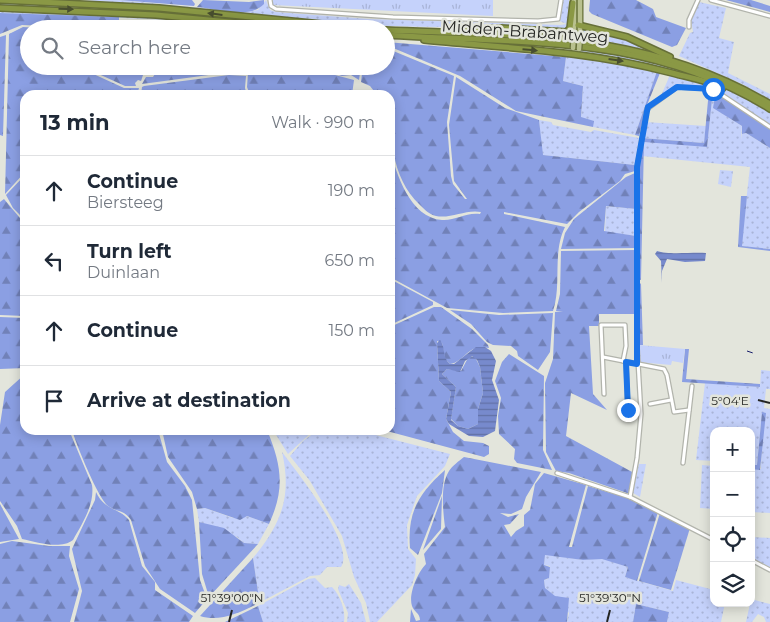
<!DOCTYPE html>
<html lang="en">
<head>
<meta charset="utf-8">
<style>
  body { margin:0; font-family:Montserrat,sans-serif; background:#f6f6f7; color:#1f2937 }
  .controls { position:absolute; right:15px; bottom:15px; display:grid; overflow:hidden; border-radius:10px; box-shadow:0 2px 12px #0003 }
  .controls button { width:45px; height:45px; display:grid; place-items:center; padding:0; border:0; border-bottom:1px solid #e0e1e3; background:#fff; color:#1f2937; font:25px sans-serif }
  .stop { position:absolute; width:15px; height:15px; margin:-11px; border:4px solid #1a73e8; border-radius:50%; background:#fff }
  .stop.end { background:#1a73e8; border-color:#fff; box-shadow:0 1px 5px #0008 }
  .list { margin:0; padding:0; list-style:none }
  h2 { display:flex; justify-content:space-between; align-items:center; height:65px; margin:0; padding:0 20px; font-size:21px }
  h2 small { font-size:16px; font-weight:400; color:#747a83 }
  .list li { display:grid; grid-template-columns:32px 1fr auto; gap:15px; align-items:center; box-sizing:border-box; height:70px; padding:0 20px; border-top:1px solid #e0e1e3 }
  .list b { display:block; font-size:19px; white-space:nowrap }
  .list p { margin:0; font-size:16px; white-space:nowrap; color:#747a83 }
  .list em { font-size:16px; font-style:normal; color:#747a83 }
  .icon { flex:none; width:28px; height:28px; fill:none; stroke:currentColor; stroke-width:2; stroke-linecap:round; stroke-linejoin:round }
  .map { position:relative; flex:none; width:770px; height:622px; overflow:hidden }
  .search { position:absolute; background:#fff; box-shadow:0 2px 12px #0003; left:20px; top:20px; width:375px; height:55px; display:flex; align-items:center; gap:12px; box-sizing:border-box; padding:0 18px; border-radius:28px; color:#747a83; font-size:19px }
  .panel { position:absolute; background:#fff; box-shadow:0 2px 12px #0003; left:20px; top:90px; width:375px; height:345px; border-radius:15px }
  .map>svg:first-child { display:block }
  .grass { fill:url(#grass-dots) }
  .forest { fill:url(#forest-firs) }
  .park { fill:url(#park-tufts) }
  .pitch { fill:#c5d2fb }
  .water { fill:url(#water-rules); fill-rule:evenodd }
  .lines { fill:none; stroke-linecap:round; stroke-linejoin:round }
  .ferry { stroke:#161c6a; stroke-width:1; stroke-dasharray:6 5; stroke-linecap:butt }
  .minor-casing { stroke:#b2b4ac; stroke-width:5.5 }
  .major-casing { stroke:#677039; stroke-width:7 }
  .highway-casing { stroke:#677039; stroke-width:8 }
  .minor { stroke:#fff; stroke-width:3 }
  .major { stroke:#b9c18f; stroke-width:4.5 }
  .highway { stroke:#8a9845; stroke-width:5 }
  .major-bridge-casing { stroke:#677039; stroke-width:7; stroke-linecap:butt }
  .major-bridge { stroke:#b9c18f; stroke-width:4.5 }
  .oneway { fill:#484e2f }
  .route { stroke:#1a73e8; stroke-width:6 }
  .ticks { fill:none; stroke:#252623; stroke-width:2 }
  .labels { text-anchor:middle; stroke-width:5; stroke-linejoin:round; paint-order:stroke }
  .street-label { font-size:16px; fill:#252623; stroke:#e3e5dc }
  .ticks-label { font-size:12px; text-anchor:middle; fill:#252623; stroke:#e3e5dc; stroke-width:5; stroke-linejoin:round; paint-order:stroke }
</style>
</head>
<body>
<div class="map">
<svg width="770" height="622" viewBox="0 0 770 622">
  <defs>
    <pattern id="grass-dots" width="8" height="8" patternUnits="userSpaceOnUse" patternTransform="scale(1.25)"><rect width="8" height="8" fill="#c5d2fb"/><path d="M2 2h.1M6 6h.1" fill="none" stroke="#a9b4d7" stroke-width="1.8" stroke-linecap="round"/></pattern>
    <pattern id="forest-firs" width="22" height="20" patternUnits="userSpaceOnUse" patternTransform="scale(1.25)"><rect width="22" height="20" fill="#8b9fe3"/><path d="M5 1l3.5 6h-7zM16 11l3.5 6h-7z" fill="#7181b8"/></pattern>
    <pattern id="park-tufts" width="24" height="20" patternUnits="userSpaceOnUse" patternTransform="scale(1.25)"><rect width="24" height="20" fill="#c5d2fb"/><path d="M3 7l-1-3M5 7V3M7 7l1-3M15 17l-1-3M17 17v-4M19 17l1-3" fill="none" stroke="#a9b4d7"/></pattern>
    <pattern id="water-rules" width="6" height="5" patternUnits="userSpaceOnUse" patternTransform="scale(1.25)"><rect width="6" height="5" fill="#778acd"/><path d="M0 2.5h6" fill="none" stroke="#6171a6"/></pattern>
  </defs>
  <rect width="100%" height="100%" fill="#e3e5dc"/>
  <g class="grass">
    <path d="M84,0H119L244,12L258,10L266,0L270,10L276,12L369,19L560,25L567,24L559,21L562,0H569L568,25L564,29H556C482,26 407,29 333,23C250,17 167,7 84,0Z"/>
    <polygon points="699,2 726,8 719,38 734,42 728,73 770,94 770,100 744,85 679,56 690,33 693,32 691,19"/>
    <polygon points="0,3 43,3 189,12 187,16 83,7 0,6"/>
    <path d="M0,10C91,10 183,18 273,29H238L183,22L178,28H172L170,26L171,20L0,13Z"/>
    <polygon points="192,13 347,29 290,27 190,16"/>
    <polygon points="581,29 623,38 657,52 581,36"/>
    <polygon points="581,49 613,53 671,67 670,70 625,59 579,53"/>
    <polygon points="577,56 616,61 657,71 635,135 593,127 593,122 581,118 583,86 563,81 566,57"/>
    <path d="M673,68C707,79 739,94 770,112V125L714,88L677,85L660,98Z"/>
    <polygon points="713,90 716,91 714,108 742,126 741,140 742,134 746,133 770,148 770,249 741,246 750,167 642,156 644,141 707,146"/>
    <polygon points="539,120 551,122 553,125 591,132 594,130 639,138 635,165 542,155"/>
    <polygon points="645,122 706,126 704,143 642,138"/>
    <polygon points="720,170 733,171 731,187 718,184"/>
    <polygon points="606,206 636,209 636,236 605,232"/>
    <polygon points="761,370 770,371 770,389 766,389 764,408 770,409 770,513 751,512 751,469 761,469 762,413 757,465 751,465 751,431 714,431 714,461 696,460 705,383 760,387"/>
    <polygon points="273,430 314,430 288,454"/>
    <polygon points="318,430 356,430 450,454 445,466 417,496 407,525 408,549 416,559 415,575 412,585 377,622 370,622 366,603 354,577 342,536 310,481 290,456 303,441"/>
    <path d="M282,452C296,471 356,545 341,567H327L320,575L310,576L255,605L258,592L253,558C282,523 292,496 282,452Z"/>
    <polygon points="639,464 646,464 640,497 633,493"/>
    <polygon points="702,465 714,466 714,509 700,508"/>
    <polygon points="205,508 233,518 247,516 269,524 258,544 244,543 237,537 199,522 197,509"/>
    <polygon points="751,537 770,538 770,567 751,558"/>
    <polygon points="545,554 583,560 602,558 628,567 625,577 673,591 676,580 714,590 714,603 725,603 721,622 667,622 669,612 636,604 633,622 567,622 569,613 545,588 544,580 548,579 550,566 544,565"/>
    <path d="M315,578L325,588L332,587C340,595 346,611 344,622H263L258,606L308,579Z"/>
    <polygon points="349,584 361,603 366,622 347,622 348,613 338,589 339,585 345,587"/>
    <polygon points="751,599 770,604 770,622 766,622 764,617 758,614 752,622 746,622"/>
  </g>
  <g class="forest">
    <polygon points="119,0 192,0 195,4 194,6"/>
    <path d="M203,0L249,2L264,0V4C249,20 217,9 197,7Z"/>
    <polygon points="590,0 636,0 653,9 656,17 686,28 677,45 672,47 592,14 589,11"/>
    <polygon points="726,0 751,0 770,6 770,12"/>
    <polygon points="0,13 119,17 119,20 129,23 171,23 171,28 178,28 160,29 160,25 157,29 64,29 51,26 22,25 0,34"/>
    <polygon points="186,22 238,29 181,29"/>
    <polygon points="23,27 53,29 29,29 29,66 76,66 124,88 139,88 137,95 25,95 25,172 5,194 9,34"/>
    <polygon points="6,35 3,136 0,135 0,37"/>
    <polygon points="386,42 566,57 563,81 583,86 581,117 594,121 593,127 516,111 460,76 386,45"/>
    <path d="M386,48L454,76L447,122L451,176L453,184L465,199H467L454,181L449,125L456,77L505,108L539,120L543,155L635,165V171L625,174L620,181L579,212L567,224L504,212V214L565,227C552,253 562,284 553,311L503,313L447,308L390,277V149C396,173 410,218 442,220C455,221 466,212 480,214L481,212C466,209 451,219 436,216C429,214 425,210 420,205C390,177 390,133 390,95H377L370,86L361,82L363,66H386Z"/>
    <polygon points="81,66 146,66 141,81 138,80 135,83 136,86 125,86"/>
    <polygon points="160,66 301,66 354,80 352,95 250,95 247,87 248,73 231,72 142,84 146,77 153,77"/>
    <polygon points="312,66 361,66 359,80 351,75 342,76"/>
    <polygon points="657,71 660,73 647,105 639,136 635,135"/>
    <polygon points="229,75 246,76 245,88 247,95 141,95 142,87 144,86"/>
    <polygon points="709,90 713,90 707,147 644,142 641,280 638,279 638,171 642,138 704,143"/>
    <polygon points="716,91 770,128 770,148 746,133 742,134 742,126 713,108"/>
    <polygon points="635,173 636,209 606,206 604,231 636,236 636,248 561,249 565,233 574,219 626,177"/>
    <polygon points="25,175 25,220 13,208 6,195"/>
    <polygon points="741,196 747,196 742,246 770,249 770,251 738,247"/>
    <polygon points="4,199 25,224 25,316 0,315 0,202"/>
    <polygon points="636,250 635,314 599,314 599,326 589,326 593,394 607,410 571,393 566,436 634,473 630,493 627,493 569,473 556,471 546,452 545,383 553,359 555,312 563,311 556,311 560,294 561,251"/>
    <polygon points="390,279 433,302 433,305 390,325"/>
    <polygon points="638,282 641,284 643,345 639,345"/>
    <path d="M434,307H441L472,329L488,345L489,348C467,343 466,361 450,364L445,359L442,343L437,341V343L439,381L451,392L446,419L453,432L464,441L483,443L489,446V454L484,457L383,430H390V327Z"/>
    <polygon points="450,310 499,315 553,313 550,352 538,370 518,356 517,351 511,346 493,345 487,342 471,324"/>
    <polygon points="0,317 25,318 25,368 0,369"/>
    <polygon points="685,349 689,349 686,379 760,384 760,387 682,382"/>
    <polygon points="509,354 544,376 543,450 552,470 517,463 514,459 515,449 499,434 498,416 501,398 495,381 502,362"/>
    <polygon points="469,356 475,357 480,367 483,393 478,409 478,424 468,429 458,426 451,419 456,387 442,374 447,369 461,371"/>
    <path d="M25,374V430H69L92,485C95,504 82,524 73,540C60,550 37,542 22,539L17,526L0,501V425L5,392Z"/>
    <polygon points="762,412 766,413 760,470 751,469 751,465 757,465"/>
    <path d="M72,430H158L167,462L185,486L192,500L200,580L207,599L195,613L160,589L145,566L131,520C125,510 116,512 108,506C98,498 76,444 72,430Z"/>
    <path d="M162,430H267C282,466 285,489 269,524L247,516L240,520L205,508L197,509L192,492L168,457Z"/>
    <path d="M464,457L541,472L526,497L522,509L511,514L500,513L508,517L519,514L510,524L504,525L511,537L516,531L524,526V515L530,510L535,484L544,473L586,485L569,547H572L588,486L634,500L658,512L637,581L625,577L628,567L602,559L583,560L545,555L544,565L550,567L549,578L544,580L545,588L555,596L569,598L567,622H410L411,609L416,621L420,620C420,613 414,612 412,606C408,594 418,572 426,564L424,554L445,527C443,511 440,485 449,471C452,466 459,461 464,457Z"/>
    <path d="M445,470L442,493L418,555L410,548C407,512 419,493 445,470Z"/>
    <path d="M96,492C105,511 118,507 129,520L142,566L155,582V590L193,616L189,622H74L82,591L72,549L95,500Z"/>
    <polygon points="442,496 441,529 423,550"/>
    <polygon points="0,504 19,539 0,542"/>
    <polygon points="660,513 690,528 671,590 639,581"/>
    <polygon points="199,522 224,528 244,543 258,544 209,597 202,574"/>
    <polygon points="12,541 49,546 70,546 69,556 79,589 70,622 0,622 0,544"/>
    <path d="M253,558L258,592L255,605C237,614 218,622 200,616Z"/>
    <polygon points="636,604 669,612 667,622 633,622"/>
    <polygon points="258,606 263,622 225,622"/>
  </g>
  <g class="park">
    <polygon points="273,0 493,0 493,16 273,5"/>
    <polygon points="639,345 685,349 683,363 672,361 671,365 638,362"/>
  </g>
  <polygon class="pitch" points="708,385 763,390 761,405 707,397"/>
  <g class="water">
    <path d="M657,251C668,255 692,252 706,253L705,261L685,262L667,259L662,271V283L661,261L655,254Z"/>
    <path d="M440,340C446,348 442,358 450,364H454L476,347H485L491,351L496,361L492,380L499,400L495,431L483,437L469,436L449,424L446,419L451,392L439,381L437,343ZM472,356L477,360L480,367L483,393L478,409V424L468,429L458,426L451,420L456,387L442,374L447,369L460,372L465,361Z"/>
  </g>
  <g class="lines">
    <polyline class="ferry" points="747,351 753,353"/>
    <defs>
      <g id="minor">
        <polyline points="270,0 271,6 276,9 393,17 538,21 558,19 561,0"/>
        <polyline points="711,0 770,16"/>
        <polyline points="689,27 689,20 698,0"/>
        <polyline points="603,357 664,369 667,375 674,412 689,410"/>
        <polyline points="626,362 628,410 631,414 638,414"/>
        <polyline points="604,394 601,325 625,325 626,346 623,361"/>
        <polyline points="650,404 671,400"/>
        <polyline points="683,463 692,386"/>
        <polyline points="557,473 630,497 714,540"/>
        <polyline points="630,497 637,458 641,414 637,344 637,167 647,109 677,87 713,89 770,127"/>
        <polyline points="751,560 770,570"/>
      </g>
      <g id="major">
        <polyline points="574,0 574,35"/>
        <polyline points="580,36 580,0"/>
      </g>
      <g id="highway">
        <polyline points="0,0 159,8 372,29"/>
        <polyline points="0,8 156,15 304,29"/>
        <polyline points="578,25 627,37 670,57"/>
        <path d="M386,30C524,36 646,31 770,104"/>
        <polyline points="466,30 501,28 567,32 570,28 573,3"/>
        <path d="M386,35C523,44 647,33 770,109"/>
        <path d="M424,40C506,48 589,51 668,72C686,77 706,80 723,88"/>
      </g>
    </defs>
    <use href="#minor" class="minor-casing"/>
    <use href="#major" class="major-casing"/>
    <use href="#highway" class="highway-casing"/>
    <use href="#minor" class="minor"/>
    <use href="#major" class="major"/>
    <use href="#highway" class="highway"/>
    <defs>
      <g id="major-bridge">
        <polyline points="573,48 574,35"/>
        <polyline points="579,49 580,36"/>
      </g>
    </defs>
    <use href="#major-bridge" class="major-bridge-casing"/>
    <use href="#major-bridge" class="major-bridge"/>
  </g>
  <defs><path id="oneway-solid" d="M-6-.8H1V-3.2L6.5 0L1 3.2V.8H-6Z" transform="scale(1.25)"/></defs>
  <g class="oneway">
    <use href="#oneway-solid" transform="translate(66 9) rotate(2)"/>
    <use href="#oneway-solid" transform="translate(215 14) rotate(-173)"/>
    <use href="#oneway-solid" transform="translate(530 50) rotate(5)"/>
    <use href="#oneway-solid" transform="translate(616 60) rotate(8)"/>
  </g>
  <g class="lines">
    <polyline class="route" points="628,410 626,362 637,364 637,167 647,111 648,107 677,87 713,89"/>
  </g>
  <path class="ticks" d="M758,400L770,403M229,622L232,610M607,622L610,610"/>
  <g class="labels">
    <g class="street-label">
      <text transform="translate(525 31) rotate(4)" y="6">Midden-Brabantweg</text>
    </g>
  </g>
  <g class="ticks-label">
    <text x="730" y="405">5°04'E</text>
    <text x="232" y="602">51°39'00"N</text>
    <text x="610" y="602">51°39'30"N</text>
  </g>
</svg>
<div class="controls">
<button>+</button>
<button>−</button>
<button><svg class="icon" aria-label="locate" viewBox="0 0 24 24"><circle cx="12" cy="12" r="6"/><path d="M12 2v4M12 18v4M2 12h4M18 12h4"/></svg></button>
<button><svg class="icon" aria-label="layers" viewBox="0 0 24 24"><path d="M12 4l9 5-9 5-9-5zM3 14l9 5 9-5"/></svg></button>
</div>
<div class="stop" style="left:713px;top:89px"></div>
<div class="stop end" style="left:628px;top:410px"></div>
<div class="search"><svg class="icon" aria-label="search" viewBox="0 0 24 24"><circle cx="10" cy="10" r="6"/><path d="M15 15l6 6"/></svg>Search here</div>
<section class="panel">
<h2>13 min<small>Walk · 990 m</small></h2>
<ul class="list">
<li><svg class="icon" aria-label="ahead" viewBox="0 0 24 24"><path d="M12 20V5M6 11l6-6 6 6"/></svg><div><b>Continue</b><p>Biersteeg</p></div><em>190 m</em></li>
<li><svg class="icon" aria-label="left" viewBox="0 0 24 24"><path d="M17 20v-9H6M10 6l-5 5 5 5"/></svg><div><b>Turn left</b><p>Duinlaan</p></div><em>650 m</em></li>
<li><svg class="icon" aria-label="ahead" viewBox="0 0 24 24"><path d="M12 20V5M6 11l6-6 6 6"/></svg><div><b>Continue</b></div><em>150 m</em></li>
<li><svg class="icon" aria-label="arrive" viewBox="0 0 24 24"><path d="M6 21V4h12l-3 4 3 4H6"/></svg><div><b>Arrive at destination</b></div></li>
</ul>
</section>
</div>
</body>
</html>
